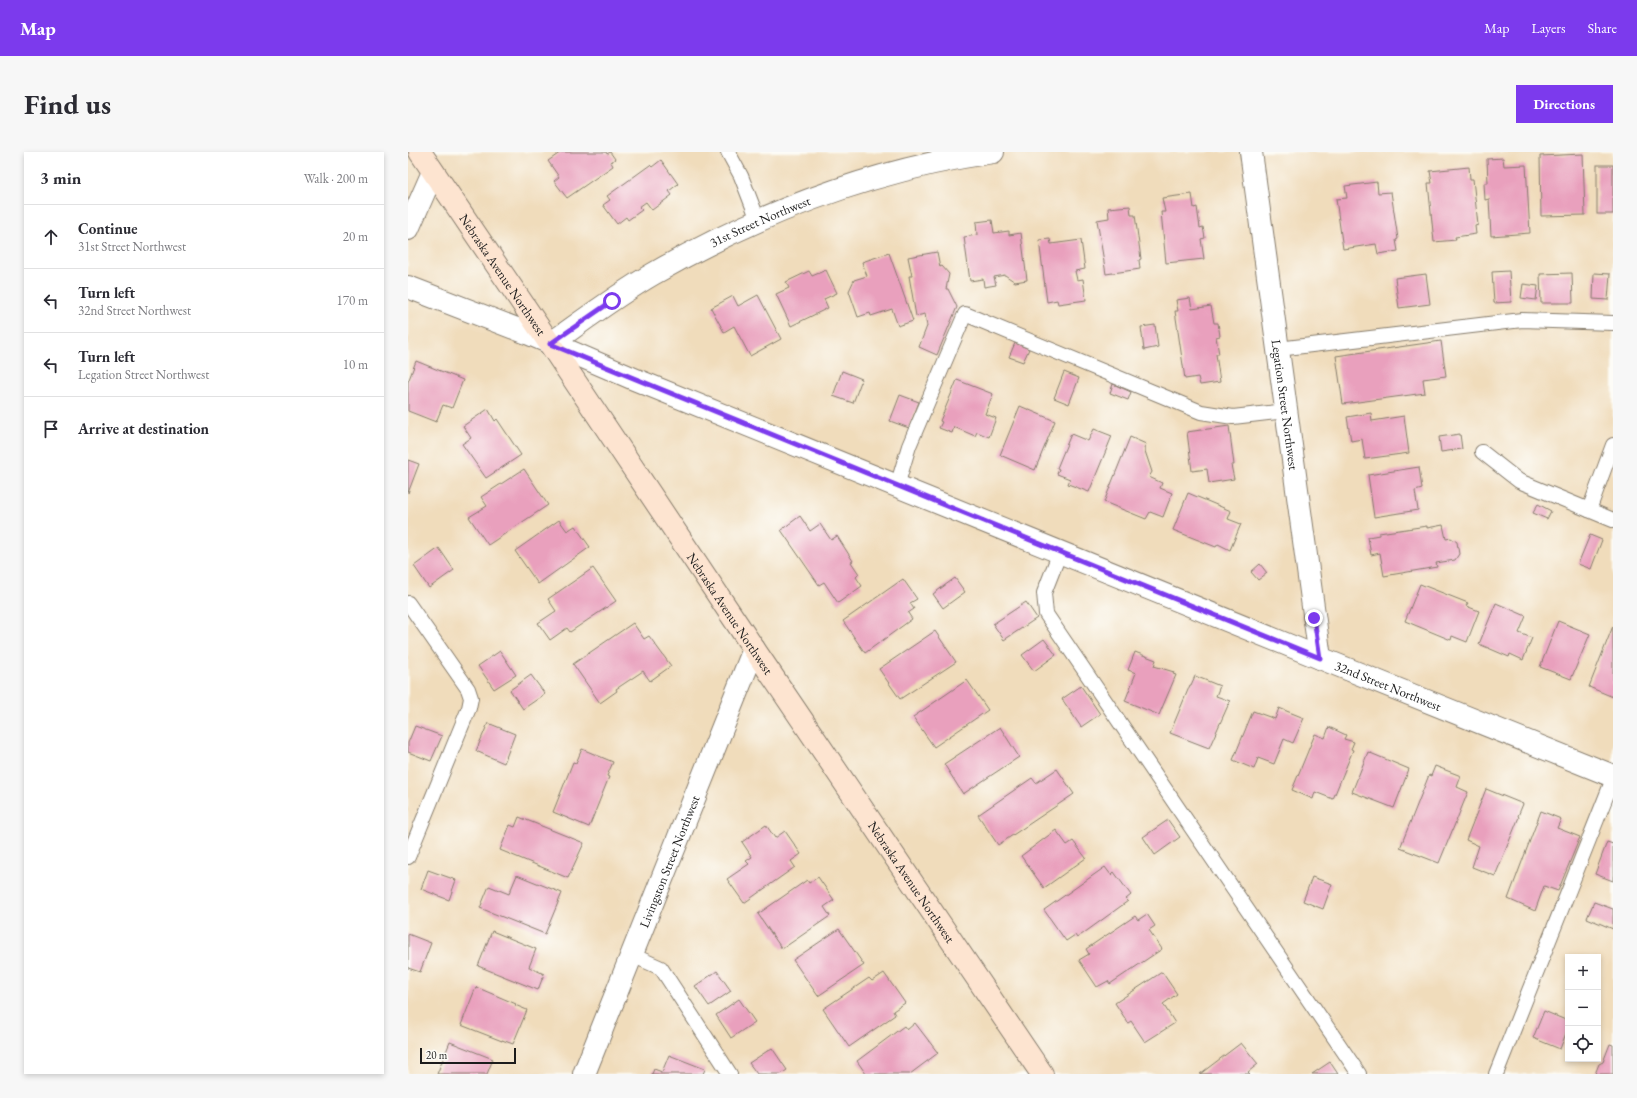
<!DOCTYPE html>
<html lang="en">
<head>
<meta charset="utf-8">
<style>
  body { margin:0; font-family:"EB Garamond",serif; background:#f7f7f7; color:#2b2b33 }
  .controls { position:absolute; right:12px; bottom:12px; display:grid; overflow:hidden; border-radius:0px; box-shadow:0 2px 6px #0003 }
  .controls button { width:36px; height:36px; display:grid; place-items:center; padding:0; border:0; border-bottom:1px solid #e1e1e2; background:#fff; color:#2b2b33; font:20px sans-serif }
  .scale { position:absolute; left:12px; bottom:10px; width:96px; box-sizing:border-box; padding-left:4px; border:2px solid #1c1c1c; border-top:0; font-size:11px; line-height:14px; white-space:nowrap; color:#1c1c1c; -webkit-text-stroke:3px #fdfcf7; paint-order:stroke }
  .stop { position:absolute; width:12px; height:12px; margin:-9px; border:3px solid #7c3aed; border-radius:50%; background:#fff }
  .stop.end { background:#7c3aed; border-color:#fff; box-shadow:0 1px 4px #0008 }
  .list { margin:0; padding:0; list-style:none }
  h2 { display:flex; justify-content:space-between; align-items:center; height:52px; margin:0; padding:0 16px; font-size:17px }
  h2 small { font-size:13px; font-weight:400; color:#7c7c81 }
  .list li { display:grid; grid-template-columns:26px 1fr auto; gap:12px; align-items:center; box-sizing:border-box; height:64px; padding:0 16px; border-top:1px solid #e1e1e2 }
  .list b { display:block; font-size:15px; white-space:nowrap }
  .list p { margin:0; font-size:13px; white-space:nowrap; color:#7c7c81 }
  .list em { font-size:13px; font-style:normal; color:#7c7c81 }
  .icon { flex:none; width:22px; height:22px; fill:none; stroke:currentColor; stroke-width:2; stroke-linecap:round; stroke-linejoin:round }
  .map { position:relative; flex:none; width:1205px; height:922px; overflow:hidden; border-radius:0px }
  header { display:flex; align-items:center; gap:24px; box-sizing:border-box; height:56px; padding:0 20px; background:#7c3aed; color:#fff }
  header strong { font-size:19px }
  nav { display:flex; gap:22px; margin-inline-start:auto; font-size:14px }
  .intro { display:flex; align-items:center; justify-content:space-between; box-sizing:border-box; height:96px; padding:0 24px }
  h1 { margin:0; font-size:28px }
  .button { padding:10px 18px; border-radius:0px; background:#7c3aed; color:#fff; font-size:14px; font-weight:700 }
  main { display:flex; gap:24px; padding:0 24px }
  aside { flex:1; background:#fff; border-radius:0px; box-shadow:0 2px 6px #0003 }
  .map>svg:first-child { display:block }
  .building { fill:#e9a0bd }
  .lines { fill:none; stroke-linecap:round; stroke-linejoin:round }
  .lane-casing { stroke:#867c6c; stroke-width:16 }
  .street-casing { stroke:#867c6c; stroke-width:24 }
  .secondary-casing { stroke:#867c6c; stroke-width:24 }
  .lane { stroke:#fff; stroke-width:14 }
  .street { stroke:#fff; stroke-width:22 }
  .secondary { stroke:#fde4d0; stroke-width:22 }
  .route { stroke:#7c3aed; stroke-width:5 }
  .labels { text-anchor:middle; stroke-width:3; stroke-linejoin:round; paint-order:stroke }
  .street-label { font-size:13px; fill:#1c1c1c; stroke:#fdfcf7 }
</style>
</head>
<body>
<header>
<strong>Map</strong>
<nav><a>Map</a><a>Layers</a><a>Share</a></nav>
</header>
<div class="intro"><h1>Find us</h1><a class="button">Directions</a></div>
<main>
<aside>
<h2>3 min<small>Walk · 200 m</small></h2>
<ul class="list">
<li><svg class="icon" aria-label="ahead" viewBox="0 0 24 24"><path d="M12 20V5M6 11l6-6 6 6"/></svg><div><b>Continue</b><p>31st Street Northwest</p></div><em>20 m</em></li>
<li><svg class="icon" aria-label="left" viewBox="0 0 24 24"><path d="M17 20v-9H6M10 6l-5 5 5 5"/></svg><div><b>Turn left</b><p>32nd Street Northwest</p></div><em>170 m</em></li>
<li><svg class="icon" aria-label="left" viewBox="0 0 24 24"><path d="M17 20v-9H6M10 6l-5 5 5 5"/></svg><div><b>Turn left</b><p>Legation Street Northwest</p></div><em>10 m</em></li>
<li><svg class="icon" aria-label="arrive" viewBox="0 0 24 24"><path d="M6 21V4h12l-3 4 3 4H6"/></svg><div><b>Arrive at destination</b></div></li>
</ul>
</aside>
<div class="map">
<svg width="1205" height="922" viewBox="0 0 1205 922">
  <rect width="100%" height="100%" fill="#fdfcf7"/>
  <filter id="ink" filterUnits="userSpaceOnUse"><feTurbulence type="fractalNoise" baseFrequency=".025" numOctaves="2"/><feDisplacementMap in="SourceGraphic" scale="8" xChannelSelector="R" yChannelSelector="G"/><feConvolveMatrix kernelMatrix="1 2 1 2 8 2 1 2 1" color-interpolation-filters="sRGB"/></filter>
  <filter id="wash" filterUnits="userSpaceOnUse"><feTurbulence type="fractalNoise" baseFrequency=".012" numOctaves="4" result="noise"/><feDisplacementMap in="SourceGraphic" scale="16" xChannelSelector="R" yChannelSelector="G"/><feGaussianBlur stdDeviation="0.9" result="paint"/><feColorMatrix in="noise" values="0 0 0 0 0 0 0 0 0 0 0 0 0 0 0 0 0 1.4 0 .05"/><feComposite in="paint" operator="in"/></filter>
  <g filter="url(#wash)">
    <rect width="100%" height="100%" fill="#f0dcbb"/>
    <g id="blocks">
      <g class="building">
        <polygon points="153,0 198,0 199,2 202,0 207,7 203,10 205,14 159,46 146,29 151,25 140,9"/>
        <polygon points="1175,2 1177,63 1133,64 1132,4"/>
        <polygon points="1095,6 1096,14 1118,13 1122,81 1083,84 1081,47 1077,48 1076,31 1080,31 1079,7"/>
        <polygon points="253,8 270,32 261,39 264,43 244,58 238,50 231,55 234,58 220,68 218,65 209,72 195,53 202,48 199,44 242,13 244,15"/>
        <rect x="1189" y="13" width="16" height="49"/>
        <polygon points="1061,15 1062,27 1065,27 1070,73 1067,74 1068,82 1047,85 1048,88 1026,90 1020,31 1024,31 1022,19"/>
        <polygon points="969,30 970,41 983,40 990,87 988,88 990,99 970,102 968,92 935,97 928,47 939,46 937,34"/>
        <polygon points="784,42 786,56 789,55 792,76 795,75 797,86 793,87 796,107 758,111 753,60 757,60 754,46"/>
        <polygon points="722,54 723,63 727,63 733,107 731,108 732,117 698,122 689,68 701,66 700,56"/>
        <polygon points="584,68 586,81 601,79 601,83 613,81 619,128 607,130 597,123 586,125 588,133 576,135 575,127 562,129 556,85 569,83 568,70"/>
        <polygon points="642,87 643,92 673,88 677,117 667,119 669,128 675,127 678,148 650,152 649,148 639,150 631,88"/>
        <polygon points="529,100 532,115 534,114 541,122 538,137 540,137 549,155 529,203 511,195 519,174 517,162 508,164 501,124 504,124 500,105"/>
        <polygon points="481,101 505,169 490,174 484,157 463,164 462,161 450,165 441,139 446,128 459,124 454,110"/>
        <polygon points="418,118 429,141 416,147 420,156 383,174 368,142 381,136 378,130 401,119 404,124"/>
        <polygon points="1101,119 1103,150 1086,151 1084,120"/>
        <polygon points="1164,121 1165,151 1133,151 1132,122"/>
        <polygon points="1186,121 1202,122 1200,148 1185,147"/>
        <polygon points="1018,122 1022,152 991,156 987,126"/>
        <polygon points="1115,132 1130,134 1128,148 1113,146"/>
        <polygon points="350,143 373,187 342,204 326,174 316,180 303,156 325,144 330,154"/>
        <polygon points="782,146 784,157 803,154 806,171 810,171 812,184 808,185 811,202 808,202 812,230 792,233 790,225 777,227 767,159 770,159 768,148"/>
        <polygon points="747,173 750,195 736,198 733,175"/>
        <polygon points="1033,189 1038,224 1015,227 1017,241 935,252 928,204"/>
        <polygon points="607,191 621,197 615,210 601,205"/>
        <polygon points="8,209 55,228 44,256 35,253 28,270 0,259 0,230"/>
        <polygon points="434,219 454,227 445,251 425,244"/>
        <polygon points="656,220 671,226 661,252 646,246"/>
        <polygon points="549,228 585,242 577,262 588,266 581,285 569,280 567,284 546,275 544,281 531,276 534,270 532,269"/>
        <polygon points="705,232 723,240 720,248 702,241"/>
        <polygon points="492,243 511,250 501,276 482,269"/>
        <polygon points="612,254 647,269 627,318 592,303"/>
        <polygon points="80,257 87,269 89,267 113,303 78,326 54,292 63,286 55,274"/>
        <polygon points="963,261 964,269 996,264 1001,301 957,307 954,287 943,289 939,265"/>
        <polygon points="821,274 826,313 823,313 826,327 801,331 799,317 784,319 779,280"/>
        <polygon points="686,277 704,284 681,340 660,332 662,327 649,322 651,317 649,316 663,282 680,289"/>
        <polygon points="1052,282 1054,297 1033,300 1031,285"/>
        <polygon points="722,285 738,292 736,296 744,320 741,325 754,331 752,336 764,341 755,365 742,360 738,367 696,350"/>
        <polygon points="0,308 11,312 0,341"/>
        <polygon points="1011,315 1014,337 1007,339 1010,358 966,365 960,323"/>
        <polygon points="116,317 140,353 80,393 61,365 79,354 73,345"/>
        <polygon points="780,341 823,359 820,367 833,372 822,398 810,392 808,395 765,378"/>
        <polygon points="1130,352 1143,359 1139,367 1125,361"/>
        <polygon points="392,364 402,379 412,372 423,388 429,384 445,409 443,410 451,422 448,425 454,434 430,451 416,430 411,433 373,378"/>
        <polygon points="151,368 159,379 167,374 182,395 130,432 107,399"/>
        <polygon points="1035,373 1038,387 1043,386 1049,390 1051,402 1047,408 1028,411 1029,415 976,424 972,401 963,403 960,385 971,383 971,381 1019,374 1019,376"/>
        <polygon points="1182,383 1194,388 1183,417 1170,412"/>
        <polygon points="31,396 46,418 21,436 6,414"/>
        <polygon points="852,412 859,421 850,428 843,420"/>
        <polygon points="185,416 208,449 162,480 159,476 142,488 130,471 148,459 140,447"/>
        <polygon points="547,426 557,440 535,456 525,442"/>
        <polygon points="495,427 509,447 502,451 506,457 500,461 504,467 457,501 435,469"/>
        <polygon points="1012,432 1060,451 1058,454 1071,459 1059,490 1044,484 1043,488 997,469"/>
        <polygon points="618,450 629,466 596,488 585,472"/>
        <polygon points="1088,451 1118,464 1111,481 1124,486 1115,508 1102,502 1101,505 1071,492"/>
        <polygon points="1150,469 1182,482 1163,527 1132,515"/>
        <polygon points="225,471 236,487 241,484 263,514 242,529 235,519 208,537 209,539 192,551 165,512"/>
        <polygon points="1205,474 1205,545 1181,535"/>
        <polygon points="527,479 548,510 492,547 471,517"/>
        <polygon points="636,487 648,503 626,519 614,503"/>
        <polygon points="92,499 108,523 86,537 70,514"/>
        <polygon points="727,500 748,508 746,514 766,520 765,522 768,523 751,563 717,549 728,521 720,518"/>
        <polygon points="123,523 137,542 115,557 102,538"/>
        <polygon points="787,524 812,534 808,544 822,549 801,596 762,581 782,533 783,533"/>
        <polygon points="559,528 580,558 526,595 505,565"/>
        <polygon points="673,534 692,562 673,575 654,547"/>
        <polygon points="871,556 896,566 885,591 876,587 866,612 850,606 846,617 825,608 845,559 867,567"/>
        <polygon points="80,571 107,582 96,611 68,599"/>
        <polygon points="7,574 34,584 23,609 0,600 0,591"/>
        <polygon points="592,575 611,605 555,642 536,612"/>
        <polygon points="921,575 938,583 936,587 946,590 943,597 945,598 925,647 907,640 905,647 884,638 907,582 917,586"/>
        <polygon points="174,597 205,610 199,624 201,625 181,675 145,660 165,610 168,611"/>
        <polygon points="960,600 1001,617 986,656 944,640"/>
        <polygon points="1027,614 1053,624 1049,635 1060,640 1031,711 992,696 1021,623 1023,624"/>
        <polygon points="649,617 666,642 590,693 570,663 624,626 628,631"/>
        <polygon points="1078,637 1115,652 1110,664 1111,665 1087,724 1064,715 1071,694 1058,688"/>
        <polygon points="1133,659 1153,667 1149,676 1172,685 1150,739 1136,734 1127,759 1100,747"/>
        <polygon points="111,665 176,691 160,726 92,698 102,673 107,675"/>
        <polygon points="760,668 772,685 747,703 735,685"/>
        <polygon points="358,673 367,686 377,679 393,702 383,709 387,715 336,751 319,727 341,712 338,709 344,705 334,690"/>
        <polygon points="648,678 659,693 665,689 678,706 636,736 613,704"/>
        <polygon points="1199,690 1205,692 1205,729 1187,722"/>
        <polygon points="697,715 703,723 706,720 723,743 718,747 720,749 669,786 667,783 658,789 636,758"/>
        <polygon points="20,718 48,728 41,748 13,737"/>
        <polygon points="109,723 154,741 137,782 72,756 81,734 101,742"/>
        <polygon points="410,725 426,748 416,755 422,764 374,797 350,762 399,728 401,731"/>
        <polygon points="904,725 924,732 915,757 895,749"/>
        <polygon points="1186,750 1205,757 1205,777 1179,766"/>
        <polygon points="739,762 747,774 741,778 754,797 702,832 700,829 689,835 671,808 681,802 678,797 727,764 730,768"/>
        <polygon points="431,777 456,813 410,844 385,808"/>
        <polygon points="84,779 128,797 121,815 136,822 130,838 70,814"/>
        <polygon points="0,782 23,791 12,820 0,816"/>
        <polygon points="309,819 323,839 301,854 287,834"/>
        <polygon points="754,820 769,842 755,852 767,871 737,890 723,869 720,871 707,851"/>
        <polygon points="476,821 497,851 485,859 487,863 441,895 415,857 461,826 464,829"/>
        <polygon points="68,835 108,852 107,853 119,858 105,892 94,888 94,889 53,873"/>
        <polygon points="331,847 347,870 323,886 308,863"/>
        <polygon points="1136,859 1160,869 1160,876 1152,897 1125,886"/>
        <polygon points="507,871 530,901 502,922 458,922 449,909 496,874 499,878"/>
        <polygon points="42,890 85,907 79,922 29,922"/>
        <polygon points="833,891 850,912 840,920 842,922 792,922"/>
        <polygon points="1202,892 1205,893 1205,922 1187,922 1191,912 1195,910"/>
        <polygon points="364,896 379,918 373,922 349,922 341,911"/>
        <polygon points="261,903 297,917 295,922 244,922 246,917 254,920"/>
        <polygon points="922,910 930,922 904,922"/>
      </g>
    </g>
  </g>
  <g filter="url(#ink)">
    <use href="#blocks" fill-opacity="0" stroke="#867c6c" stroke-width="1"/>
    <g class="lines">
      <defs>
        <g id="lane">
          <polyline points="320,0 333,24 350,68"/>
          <polyline points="870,197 1114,168 1205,171"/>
          <polyline points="1205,293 1181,358 1205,368"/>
          <polyline points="1074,300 1111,329 1181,358"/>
          <polyline points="489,334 501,294 557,162 793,260 825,265 878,259"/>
          <polyline points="652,400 636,441 638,462 951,922"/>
          <polyline points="0,451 60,537 63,546 61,556 0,705"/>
          <polyline points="224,803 253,816 322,922"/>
          <polyline points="1088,922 1205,627"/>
        </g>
        <g id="street">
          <path id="s1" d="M843,0L912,506"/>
          <polyline points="0,77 25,20"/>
          <path id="s2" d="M0,135L119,181L226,227L912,506L1205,624"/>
          <path id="s3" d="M142,192C176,168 209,143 245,122C351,61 464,18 585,0"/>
          <path id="s4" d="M176,922L346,497"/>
        </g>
        <g id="secondary">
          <path id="s5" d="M12,0L142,192L346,497L634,922"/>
        </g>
      </defs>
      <use href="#lane" class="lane-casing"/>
      <use href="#street" class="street-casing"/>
      <use href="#secondary" class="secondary-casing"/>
      <use href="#lane" class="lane"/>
      <use href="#street" class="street"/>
      <use href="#secondary" class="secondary"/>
    </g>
  </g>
  <g class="lines" filter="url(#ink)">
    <polyline class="route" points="204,149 142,192 912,506 906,466"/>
  </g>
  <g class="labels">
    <g class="street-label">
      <text dy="5" stroke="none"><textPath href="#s3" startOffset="244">31st Street Northwest</textPath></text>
      <text dy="5" stroke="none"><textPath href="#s5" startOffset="148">Nebraska Avenue Northwest</textPath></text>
      <text dy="5" stroke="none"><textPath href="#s1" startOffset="255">Legation Street Northwest</textPath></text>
      <text dy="5" stroke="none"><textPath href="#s5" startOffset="556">Nebraska Avenue Northwest</textPath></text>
      <text dy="5" stroke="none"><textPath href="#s2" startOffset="1058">32nd Street Northwest</textPath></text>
      <text dy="5" stroke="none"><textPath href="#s4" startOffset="229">Livingston Street Northwest</textPath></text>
      <text dy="5" stroke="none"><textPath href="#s5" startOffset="880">Nebraska Avenue Northwest</textPath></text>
    </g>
  </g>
</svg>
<div class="controls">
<button>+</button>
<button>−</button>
<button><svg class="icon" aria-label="locate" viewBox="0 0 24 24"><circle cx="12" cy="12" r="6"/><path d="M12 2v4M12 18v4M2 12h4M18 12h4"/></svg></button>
</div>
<div class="scale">20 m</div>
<div class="stop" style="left:204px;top:149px"></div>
<div class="stop end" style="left:906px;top:466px"></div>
</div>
</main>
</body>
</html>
